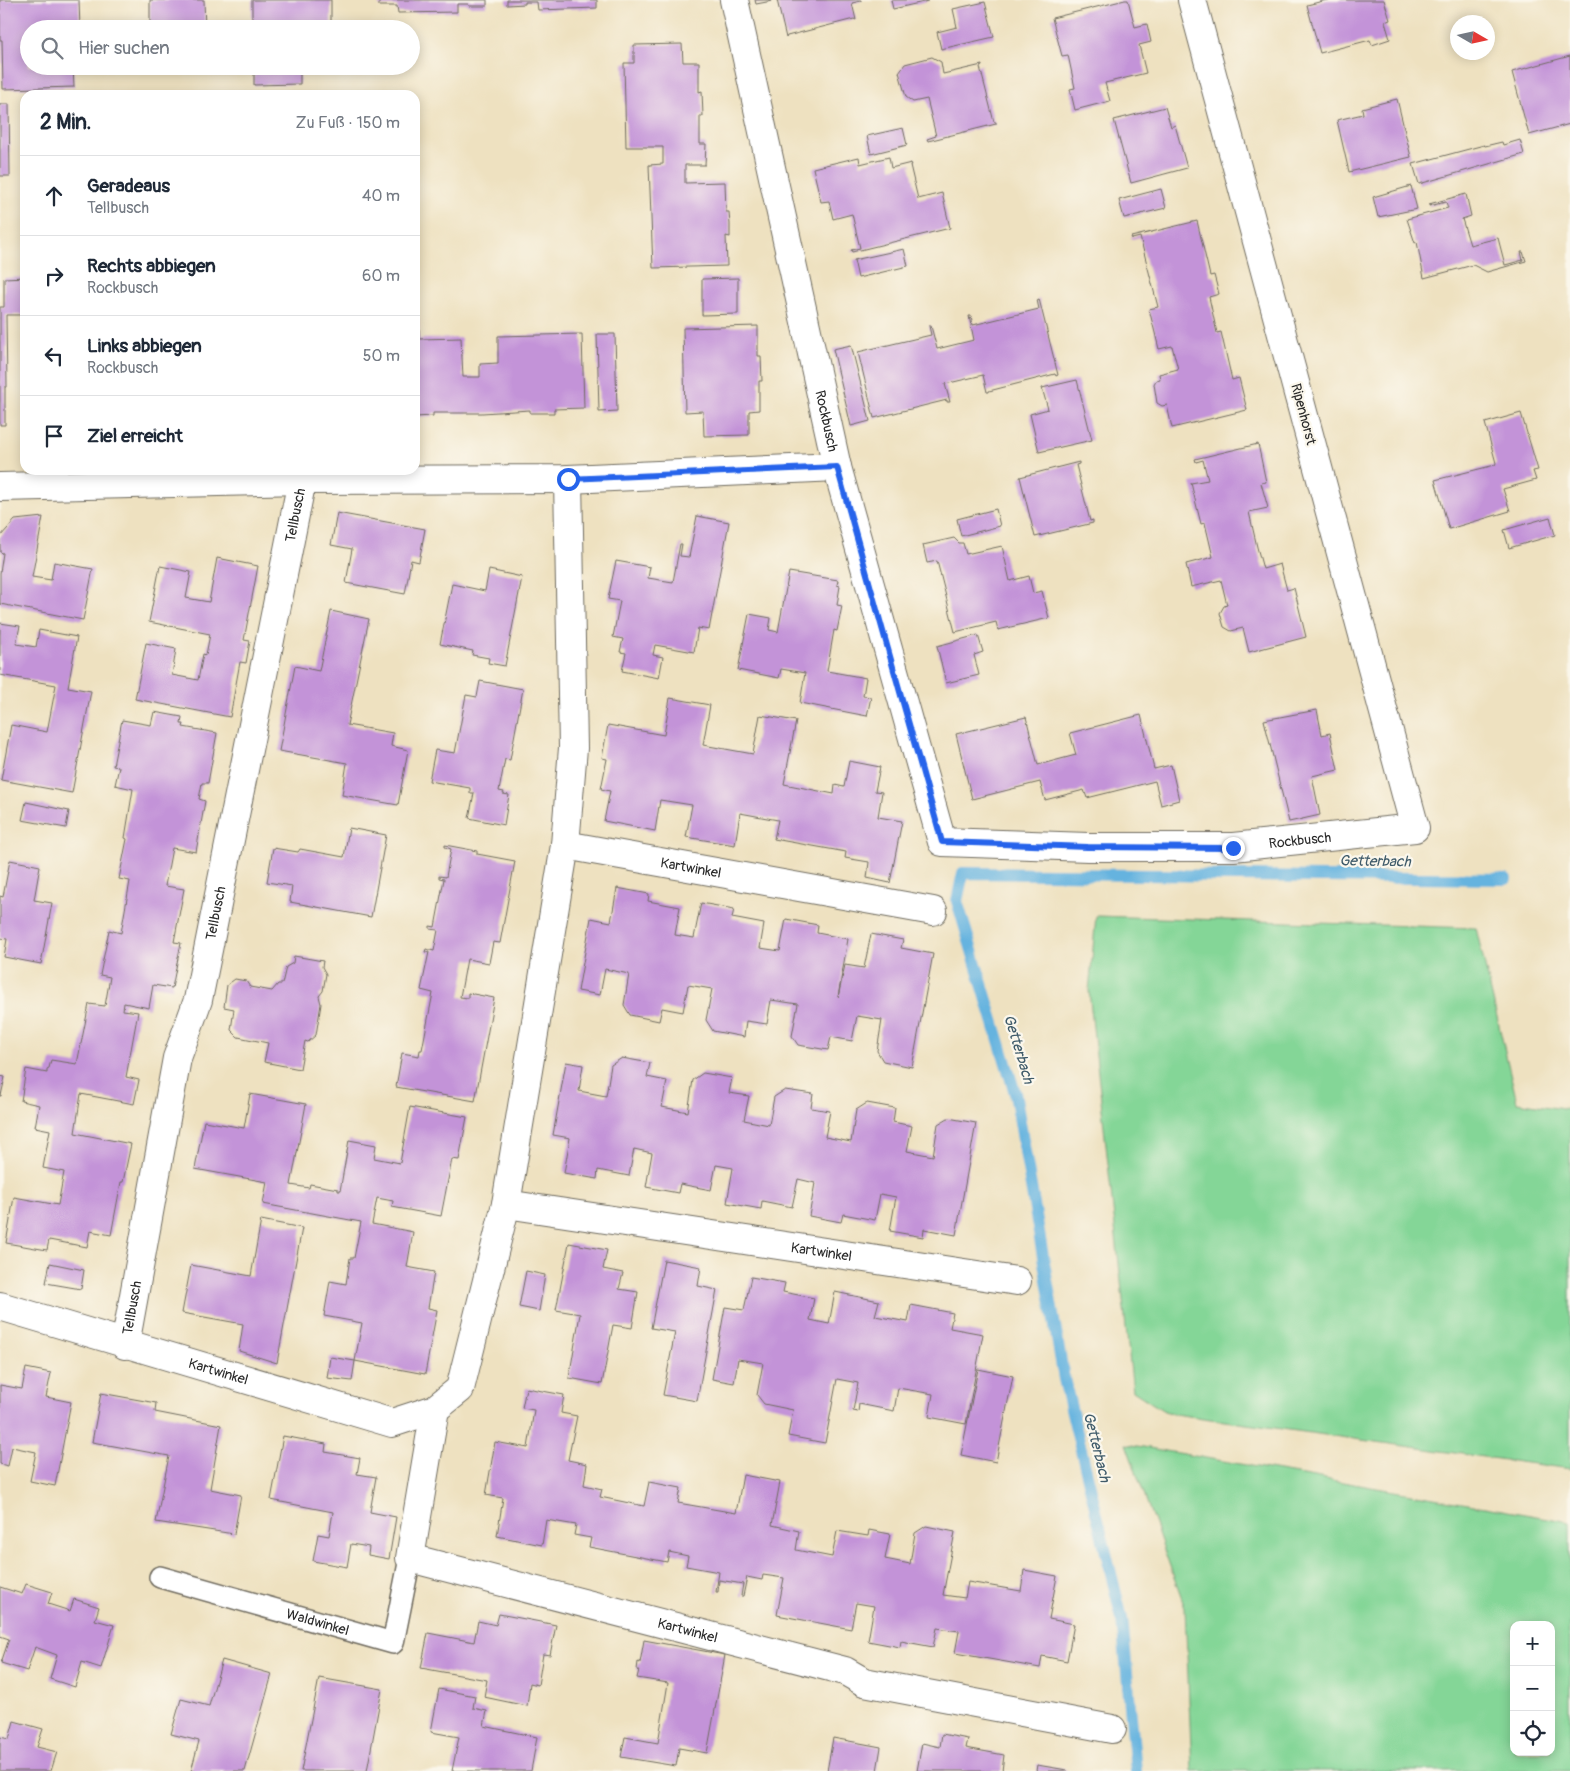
<!DOCTYPE html>
<html lang="de">
<head>
<meta charset="utf-8">
<style>
  body { margin:0; font-family:Pangolin,sans-serif; background:#f6f6f7; color:#1f2937 }
  .controls { position:absolute; right:15px; bottom:15px; display:grid; overflow:hidden; border-radius:10px; box-shadow:0 2px 12px #0003 }
  .controls button { width:45px; height:45px; display:grid; place-items:center; padding:0; border:0; border-bottom:1px solid #e0e1e3; background:#fff; color:#1f2937; font:25px sans-serif }
  .compass { position:absolute; left:1450px; top:15px; width:45px; height:45px; border-radius:50%; background:#fff; box-shadow:0 2px 12px #0003; rotate:99deg }
  .stop { position:absolute; width:15px; height:15px; margin:-11px; border:4px solid #2563eb; border-radius:50%; background:#fff }
  .stop.end { background:#2563eb; border-color:#fff; box-shadow:0 1px 5px #0008 }
  .list { margin:0; padding:0; list-style:none }
  h2 { display:flex; justify-content:space-between; align-items:center; height:65px; margin:0; padding:0 20px; font-size:21px }
  h2 small { font-size:16px; font-weight:400; color:#747a83 }
  .list li { display:grid; grid-template-columns:32px 1fr auto; gap:15px; align-items:center; box-sizing:border-box; height:80px; padding:0 20px; border-top:1px solid #e0e1e3 }
  .list b { display:block; font-size:19px; white-space:nowrap }
  .list p { margin:0; font-size:16px; white-space:nowrap; color:#747a83 }
  .list em { font-size:16px; font-style:normal; color:#747a83 }
  .icon { flex:none; width:28px; height:28px; fill:none; stroke:currentColor; stroke-width:2; stroke-linecap:round; stroke-linejoin:round }
  .map { position:relative; flex:none; width:1570px; height:1771px; overflow:hidden }
  .search { position:absolute; background:#fff; box-shadow:0 2px 12px #0003; left:20px; top:20px; width:400px; height:55px; display:flex; align-items:center; gap:12px; box-sizing:border-box; padding:0 18px; border-radius:28px; color:#747a83; font-size:19px }
  .panel { position:absolute; background:#fff; box-shadow:0 2px 12px #0003; left:20px; top:90px; width:400px; height:385px; border-radius:15px }
  .map>svg:first-child { display:block }
  .green { fill:#84d697; stroke:#588061; fill-rule:evenodd }
  .lines { fill:none; stroke-linecap:round; stroke-linejoin:round }
  .stream { stroke:#65b3df; stroke-width:12 }
  .building { fill:#c393d8 }
  .lane-casing { stroke:#6f6b5f; stroke-width:24 }
  .street-casing { stroke:#6f6b5f; stroke-width:30 }
  .lane { stroke:#fff; stroke-width:21 }
  .street { stroke:#fff; stroke-width:28 }
  .route { stroke:#2563eb; stroke-width:6 }
  .labels { text-anchor:middle; stroke-width:4.5; stroke-linejoin:round; paint-order:stroke }
  .street-label { font-size:14px; fill:#2b2b2b; stroke:#fbf7ec }
  .water-label { font-size:15px; font-style:italic; fill:#3f5b6a; stroke:#fbf7ec }
</style>
</head>
<body>
<div class="map">
<svg width="1570" height="1771" viewBox="0 0 1570 1771">
  <rect width="100%" height="100%" fill="#fbf7ec"/>
  <filter id="ink" filterUnits="userSpaceOnUse"><feTurbulence type="fractalNoise" baseFrequency=".02" numOctaves="2"/><feDisplacementMap in="SourceGraphic" scale="10" xChannelSelector="R" yChannelSelector="G"/><feConvolveMatrix kernelMatrix="1 2 1 2 8 2 1 2 1" color-interpolation-filters="sRGB"/></filter>
  <filter id="wash" filterUnits="userSpaceOnUse"><feTurbulence type="fractalNoise" baseFrequency=".0096" numOctaves="4" result="noise"/><feDisplacementMap in="SourceGraphic" scale="20" xChannelSelector="R" yChannelSelector="G"/><feGaussianBlur stdDeviation="1.12" result="paint"/><feColorMatrix in="noise" values="0 0 0 0 0 0 0 0 0 0 0 0 0 0 0 0 0 1.4 0 .05"/><feComposite in="paint" operator="in"/></filter>
  <g filter="url(#wash)">
    <rect width="100%" height="100%" fill="#eee1c0"/>
    <g class="green">
      <polygon points="1096,916 1476,928 1517,1102 1570,1110 1570,1469 1167,1413 1133,1391 1089,991"/>
      <path d="M1126,1444L1570,1522V1771H1192L1185,1608ZM1514,1625H1551V1752H1514Z"/>
    </g>
    <g class="lines">
      <polyline class="stream" points="1136,1771 1122,1619 1064,1379 1015,1093 957,901 963,873 1506,879"/>
    </g>
    <g id="blocks">
      <g class="building">
        <polygon points="0,0 79,0 80,29 29,29 29,66 73,66 74,87 3,89 2,40 0,40"/>
        <polygon points="150,0 204,0 205,29 150,29"/>
        <rect x="252" y="0" width="79" height="29"/>
        <polygon points="379,0 487,0 487,6 469,6 468,4 457,4 457,12 398,13 397,6 379,6"/>
        <polygon points="507,0 597,0 597,8 538,10 537,2 525,2 525,4 507,5"/>
        <polygon points="755,0 772,0 772,1 756,4"/>
        <polygon points="777,0 861,0 861,1 852,3 856,20 854,19 787,36 786,38"/>
        <polygon points="891,0 928,0 928,1 893,9"/>
        <polygon points="1125,0 1128,0 1135,27 1147,24 1151,42 1139,45 1146,73 1105,83 1110,101 1075,110 1070,89 1075,88 1068,55 1062,56 1052,18"/>
        <polygon points="1327,0 1384,0 1390,20 1385,22 1390,39 1372,45 1370,40 1320,53 1307,5"/>
        <polygon points="985,2 994,37 941,49 937,32 957,27 953,9"/>
        <polygon points="682,44 683,62 699,62 699,92 702,91 703,116 700,116 700,144 706,144 705,165 685,165 685,183 725,182 726,212 729,212 730,224 730,237 726,236 727,266 653,268 649,165 663,164 663,147 626,147 624,63 634,63 634,45"/>
        <polygon points="1570,56 1570,124 1529,135 1512,72"/>
        <polygon points="932,57 941,62 943,74 982,65 982,66 980,67 994,122 996,122 996,124 928,141 927,139 936,136 927,99 913,102 906,97 899,72 905,64"/>
        <polygon points="254,66 300,66 300,84 254,85"/>
        <polygon points="1397,99 1411,157 1349,172 1337,120 1363,114 1362,108"/>
        <polygon points="0,104 9,104 10,176 0,176"/>
        <polygon points="1165,107 1171,127 1175,125 1187,168 1131,183 1114,120"/>
        <polygon points="903,128 907,145 871,154 867,136"/>
        <polygon points="1520,140 1524,154 1419,184 1413,164 1484,145 1485,146 1502,142 1503,145"/>
        <polygon points="859,157 860,164 889,157 891,168 911,163 912,165 910,165 918,199 942,193 950,228 852,252 851,250 860,248 852,214 833,219 829,201 821,202 813,168"/>
        <polygon points="1411,186 1417,209 1378,217 1373,197"/>
        <polygon points="1161,189 1166,208 1124,218 1119,200"/>
        <polygon points="1466,194 1471,216 1462,219 1470,245 1498,238 1505,265 1523,260 1521,252 1523,252 1526,261 1487,272 1473,265 1424,278 1417,242 1415,243 1407,219 1448,208 1446,202 1429,206 1429,204"/>
        <polygon points="1197,221 1210,276 1214,275 1219,294 1209,297 1217,333 1221,332 1232,380 1239,378 1247,410 1172,428 1167,405 1162,406 1157,403 1154,384 1156,380 1160,379 1159,374 1178,369 1172,346 1159,349 1149,309 1158,307 1140,237 1132,239 1131,237"/>
        <polygon points="904,249 908,266 858,278 854,260"/>
        <polygon points="25,277 25,315 6,315 7,387 5,387 5,425 0,425 0,307 4,307 4,278"/>
        <polygon points="738,278 738,314 702,315 702,279"/>
        <polygon points="1039,299 1058,375 1056,376 1055,374 989,391 989,392 987,392 983,375 945,384 950,402 947,402 947,400 874,418 858,352 931,335 929,326 931,326 937,349 974,340 969,316 971,316 973,325 1039,309 1037,300"/>
        <polygon points="415,318 419,318 419,339 461,338 463,377 480,377 480,364 498,363 498,336 582,334 584,408 554,409 554,413 530,413 530,410 482,413 433,413 433,416 415,417"/>
        <polygon points="758,326 758,356 761,356 762,381 759,381 759,410 749,411 749,435 704,436 703,411 685,412 683,328"/>
        <polygon points="597,334 615,334 617,411 599,412"/>
        <polygon points="851,345 870,421 851,426 833,349"/>
        <polygon points="1077,380 1092,440 1039,452 1030,414 1048,409 1042,388"/>
        <polygon points="1521,413 1538,470 1533,471 1536,480 1503,489 1510,511 1449,529 1435,480 1495,465 1496,463 1485,423"/>
        <polygon points="1258,444 1266,482 1261,483 1268,508 1249,512 1257,547 1263,569 1280,564 1287,590 1294,588 1306,637 1249,652 1243,628 1231,631 1224,627 1220,613 1224,606 1227,605 1221,580 1191,587 1186,564 1213,557 1205,523 1201,524 1191,483 1208,480 1203,460 1196,462 1195,459"/>
        <polygon points="1079,462 1079,464 1076,465 1090,521 1093,520 1093,523 1035,537 1020,477"/>
        <polygon points="996,509 1000,526 961,536 957,519"/>
        <polygon points="337,513 425,529 419,562 411,560 405,594 346,583 352,549 331,545"/>
        <polygon points="697,516 729,522 709,630 698,628 694,652 655,645 653,655 663,657 659,678 622,671 626,653 620,652 623,639 613,637 620,601 608,599 616,561 650,567 648,578 673,582 680,544 682,544 680,556 689,557"/>
        <polygon points="43,517 32,577 51,580 54,562 93,569 83,620 0,604 0,573 3,553 0,552 0,537 15,520"/>
        <polygon points="1550,517 1555,535 1509,548 1504,530"/>
        <polygon points="954,538 959,543 963,543 966,554 1002,546 1010,581 1029,576 1033,593 1042,591 1049,618 998,630 996,622 955,632 937,561 927,563 923,545"/>
        <polygon points="217,558 258,566 244,640 250,641 246,663 240,662 230,717 135,699 146,643 176,649 172,675 198,680 203,654 206,655 210,634 149,622 160,566 191,572 186,598 209,602"/>
        <polygon points="489,570 522,577 505,666 488,663 489,658 472,655 473,651 440,644 452,584 485,591"/>
        <polygon points="789,572 838,580 837,585 840,586 837,605 842,606 837,631 834,630 827,671 866,678 863,696 871,697 867,716 800,703 805,673 781,669 779,678 738,670 749,614 771,618 769,630 778,632"/>
        <polygon points="331,611 369,619 347,725 393,733 391,746 408,750 398,805 342,795 347,763 279,751 295,666 319,671"/>
        <polygon points="0,623 20,626 16,644 36,647 39,630 77,637 68,687 91,691 72,793 1,780 11,725 47,732 56,685 0,675"/>
        <polygon points="978,635 983,652 974,655 979,675 946,683 937,646"/>
        <polygon points="480,681 523,689 510,760 505,759 499,791 504,792 503,794 509,795 504,825 469,818 474,793 470,793 470,788 429,781 435,750 455,753 466,695 477,697"/>
        <polygon points="670,698 710,705 703,745 753,754 760,715 796,721 784,784 834,794 835,785 844,787 849,761 880,767 875,791 882,792 878,817 902,821 890,883 867,878 869,862 845,858 846,852 774,839 778,820 740,813 735,845 686,837 692,805 660,800 655,831 604,821 610,791 601,789 607,759 602,758 608,725 664,735"/>
        <polygon points="1317,710 1322,735 1330,733 1338,770 1312,776 1320,815 1289,822 1264,720"/>
        <polygon points="154,712 182,717 181,724 184,724 183,727 217,733 208,783 202,783 199,799 205,801 196,852 172,848 165,886 184,889 174,942 181,943 172,988 153,985 149,1008 124,1003 123,1010 138,1012 126,1077 139,1080 134,1104 81,1094 75,1133 131,1144 123,1182 121,1182 111,1235 90,1231 87,1247 49,1240 47,1250 6,1243 14,1197 58,1205 64,1172 43,1168 50,1130 35,1127 39,1105 21,1101 26,1069 47,1073 47,1069 49,1068 51,1060 77,1064 89,1004 105,1006 110,977 100,975 109,930 121,933 130,881 119,879 127,839 125,838 133,789 115,785 119,767 113,766 122,720 151,725"/>
        <polygon points="1141,715 1154,769 1171,765 1179,800 1161,805 1155,781 1087,798 1084,790 1045,800 1040,782 972,799 956,734 1026,717 1038,765 1076,755 1070,733"/>
        <polygon points="26,802 69,811 66,828 22,820"/>
        <polygon points="349,828 386,835 371,917 290,902 292,886 267,882 273,848 298,852 300,849 344,857"/>
        <polygon points="445,845 477,851 477,854 515,861 500,943 493,942 489,963 467,959 460,997 468,998 468,993 494,998 475,1101 396,1087 402,1053 419,1056 420,1050 422,1050 433,993 421,990 429,952 425,952 426,949 434,951 438,930 430,929 430,926 435,927 444,879 439,878 439,876 446,877 451,849 445,847"/>
        <polygon points="10,860 40,866 34,900 52,903 41,964 4,957 7,939 0,938 0,896 3,897"/>
        <polygon points="617,888 649,894 648,901 680,907 675,935 694,938 701,903 734,909 732,918 764,924 760,948 780,951 786,919 818,925 817,933 848,939 838,997 845,965 864,968 871,934 903,940 901,948 933,954 912,1067 883,1061 877,1051 882,1020 857,1016 852,1041 831,1037 828,1050 798,1045 792,1036 798,1004 771,1000 767,1024 746,1021 744,1037 713,1031 706,1020 712,989 688,985 683,1012 662,1008 659,1021 630,1015 624,1005 629,974 605,969 600,995 578,991 591,918 611,922"/>
        <polygon points="294,956 323,961 322,967 326,974 323,991 319,996 321,1004 316,1035 308,1042 305,1041 300,1069 264,1062 268,1043 238,1037 231,1030 234,1009 224,1007 227,985 235,979 246,981 250,987 272,991 278,984 282,984 286,967 293,963"/>
        <polygon points="622,1058 650,1063 647,1077 667,1081 662,1107 688,1112 693,1080 703,1073 732,1078 729,1093 749,1096 744,1120 769,1125 774,1097 785,1090 813,1094 811,1108 830,1111 825,1137 851,1142 856,1110 867,1103 895,1108 893,1122 912,1126 907,1151 933,1156 938,1124 948,1118 976,1123 956,1235 924,1229 923,1237 890,1231 896,1197 880,1194 875,1220 843,1214 841,1222 809,1216 815,1183 798,1179 792,1207 762,1201 761,1209 727,1203 733,1168 716,1165 711,1190 680,1184 678,1193 646,1187 652,1153 634,1149 629,1176 598,1170 597,1179 564,1173 570,1138 553,1135 566,1062 583,1065 579,1091 606,1096 611,1065"/>
        <polygon points="0,1076 5,1077 1,1096 0,1096"/>
        <polygon points="250,1094 306,1104 291,1185 309,1188 310,1184 338,1189 338,1191 340,1191 349,1140 376,1145 374,1158 400,1163 410,1107 467,1117 459,1160 452,1159 441,1216 392,1207 393,1201 377,1198 372,1224 413,1232 407,1267 434,1272 428,1308 437,1310 425,1374 355,1361 352,1381 327,1378 330,1357 355,1361 362,1323 324,1316 330,1281 346,1284 350,1258 354,1258 361,1222 263,1204 267,1182 195,1169 204,1121 244,1128"/>
        <polygon points="261,1220 302,1228 277,1363 239,1351 243,1324 182,1313 191,1265 251,1276"/>
        <polygon points="569,1243 607,1250 603,1269 623,1273 619,1289 638,1292 632,1328 613,1325 602,1384 569,1378 580,1314 556,1310"/>
        <polygon points="664,1260 701,1267 698,1286 717,1290 697,1401 663,1395 675,1332 651,1328"/>
        <polygon points="50,1263 84,1270 81,1289 46,1283"/>
        <polygon points="526,1271 545,1275 539,1311 519,1307"/>
        <polygon points="751,1277 785,1283 783,1292 814,1298 810,1320 829,1324 835,1292 879,1301 875,1316 908,1322 911,1305 953,1313 950,1328 983,1334 966,1424 929,1417 933,1394 898,1388 894,1411 859,1404 858,1412 853,1411 858,1383 837,1379 825,1443 788,1436 793,1410 764,1404 757,1395 763,1363 738,1359 734,1383 712,1379 725,1307 744,1310"/>
        <polygon points="26,1368 51,1373 46,1397 71,1402 55,1486 30,1481 36,1452 12,1447 8,1466 0,1464 0,1385 22,1389"/>
        <polygon points="978,1369 1013,1376 996,1462 961,1455"/>
        <polygon points="526,1388 564,1395 561,1413 577,1416 568,1460 587,1464 584,1485 602,1489 600,1497 644,1506 649,1482 681,1488 678,1503 736,1513 743,1475 780,1482 772,1525 799,1531 796,1550 832,1557 837,1531 868,1536 869,1530 890,1534 885,1559 910,1564 915,1533 926,1526 955,1532 943,1595 965,1598 968,1582 1021,1591 1024,1570 1057,1576 1049,1619 1074,1624 1067,1661 1042,1656 1040,1668 955,1653 959,1631 937,1628 933,1647 901,1641 900,1647 868,1641 874,1606 856,1603 851,1629 777,1615 784,1578 763,1575 762,1580 747,1577 743,1596 741,1596 743,1584 719,1580 718,1592 716,1592 719,1572 686,1566 688,1556 669,1552 667,1562 589,1547 591,1538 574,1535 576,1525 546,1520 542,1545 497,1536 503,1498 486,1495 495,1442 528,1448 534,1410 522,1408"/>
        <polygon points="101,1393 156,1403 155,1412 221,1425 210,1489 241,1495 234,1534 156,1522 169,1456 92,1442"/>
        <polygon points="283,1436 326,1444 325,1452 360,1458 357,1474 376,1477 370,1512 396,1517 389,1559 368,1555 369,1547 351,1544 347,1567 313,1561 318,1534 329,1536 333,1512 271,1500"/>
        <polygon points="26,1584 52,1592 48,1604 70,1611 74,1599 99,1607 95,1620 114,1625 101,1668 82,1662 75,1687 50,1679 57,1655 35,1647 27,1671 1,1663 9,1639 0,1636 0,1587 22,1594"/>
        <polygon points="499,1614 556,1625 550,1655 543,1654 538,1685 530,1683 527,1706 484,1697 487,1680 421,1668 428,1633 474,1642 478,1621 496,1625"/>
        <polygon points="644,1640 725,1655 707,1753 679,1748 676,1766 621,1757 625,1737 658,1743 668,1683 637,1678 639,1670 637,1670 638,1662 640,1663"/>
        <polygon points="222,1660 272,1674 245,1771 191,1771 199,1741 171,1734 181,1699 209,1706"/>
        <polygon points="319,1678 382,1689 367,1771 301,1771"/>
        <polygon points="439,1689 475,1696 473,1708 487,1711 484,1726 537,1737 531,1771 452,1771 459,1737 431,1732"/>
        <polygon points="14,1721 43,1729 37,1747 57,1752 51,1771 0,1771 0,1737 9,1739"/>
        <polygon points="942,1734 968,1739 966,1748 1004,1755 1002,1771 917,1771 922,1743 940,1747"/>
        <polygon points="833,1738 881,1747 877,1771 827,1771"/>
        <polygon points="1037,1765 1067,1770 1067,1771 1036,1771"/>
      </g>
    </g>
  </g>
  <g filter="url(#ink)">
    <use href="#blocks" fill-opacity="0" stroke="#6f6b5f" stroke-width="1"/>
    <g class="lines">
      <defs>
        <g id="lane">
          <path id="s1" d="M160,1577L393,1643L410,1558"/>
        </g>
        <g id="street">
          <path id="s2" d="M734,0L837,467L942,842L1088,847H1233L1415,828L1192,0"/>
          <polyline points="0,487 302,480 568,479 837,467"/>
          <path id="s3" d="M565,845L933,911"/>
          <path id="s4" d="M506,1204L1017,1281"/>
          <path id="s5" d="M0,1306L392,1423L435,1409L460,1389L506,1204L565,845L573,748L568,479"/>
          <path id="s6" d="M125,1345L177,1058L198,1000L302,480"/>
          <path id="s7" d="M435,1409L410,1558L845,1671L864,1682L1112,1729"/>
        </g>
      </defs>
      <use href="#lane" class="lane-casing"/>
      <use href="#street" class="street-casing"/>
      <use href="#lane" class="lane"/>
      <use href="#street" class="street"/>
    </g>
  </g>
  <g class="lines" filter="url(#ink)">
    <polyline class="route" points="568,479 837,467 942,842 1088,847 1233,848"/>
  </g>
  <g class="labels">
    <g class="street-label">
      <text transform="translate(1304 414) rotate(75)" y="5">Ripenhorst</text>
      <text dy="5" stroke="none"><textPath href="#s2" startOffset="431">Rockbusch</textPath></text>
      <text dy="5" stroke="none"><textPath href="#s6" startOffset="848">Tellbusch</textPath></text>
      <text dy="5" stroke="none"><textPath href="#s2" startOffset="1226">Rockbusch</textPath></text>
      <text dy="5" stroke="none"><textPath href="#s3" startOffset="128">Kartwinkel</textPath></text>
      <text dy="5" stroke="none"><textPath href="#s6" startOffset="442">Tellbusch</textPath></text>
      <text dy="5" stroke="none"><textPath href="#s4" startOffset="319">Kartwinkel</textPath></text>
      <text dy="5" stroke="none"><textPath href="#s6" startOffset="38">Tellbusch</textPath></text>
      <text dy="5" stroke="none"><textPath href="#s5" startOffset="228">Kartwinkel</textPath></text>
      <text dy="5" stroke="none"><textPath href="#s1" startOffset="164">Waldwinkel</textPath></text>
      <text dy="5" stroke="none"><textPath href="#s7" startOffset="438">Kartwinkel</textPath></text>
    </g>
    <g class="water-label">
      <text transform="translate(1375 861) rotate(1)" y="5">Getterbach</text>
      <text transform="translate(1019 1049) rotate(73)" y="5">Getterbach</text>
      <text transform="translate(1097 1447) rotate(76)" y="5">Getterbach</text>
    </g>
  </g>
</svg>
<div class="controls">
<button>+</button>
<button>−</button>
<button><svg class="icon" aria-label="locate" viewBox="0 0 24 24"><circle cx="12" cy="12" r="6"/><path d="M12 2v4M12 18v4M2 12h4M18 12h4"/></svg></button>
</div>
<svg class="compass" viewBox="-18 -18 36 36"><path d="M0-13l5 13h-10z" fill="#e53935"/><path d="M0 13l5-13h-10z" fill="#747a83"/></svg>
<div class="stop" style="left:568px;top:479px"></div>
<div class="stop end" style="left:1233px;top:848px"></div>
<div class="search"><svg class="icon" aria-label="search" viewBox="0 0 24 24"><circle cx="10" cy="10" r="6"/><path d="M15 15l6 6"/></svg>Hier suchen</div>
<section class="panel">
<h2>2 Min.<small>Zu Fuß · 150 m</small></h2>
<ul class="list">
<li><svg class="icon" aria-label="ahead" viewBox="0 0 24 24"><path d="M12 20V5M6 11l6-6 6 6"/></svg><div><b>Geradeaus</b><p>Tellbusch</p></div><em>40 m</em></li>
<li><svg class="icon" aria-label="right" viewBox="0 0 24 24"><path d="M7 20v-9h11M14 6l5 5-5 5"/></svg><div><b>Rechts abbiegen</b><p>Rockbusch</p></div><em>60 m</em></li>
<li><svg class="icon" aria-label="left" viewBox="0 0 24 24"><path d="M17 20v-9H6M10 6l-5 5 5 5"/></svg><div><b>Links abbiegen</b><p>Rockbusch</p></div><em>50 m</em></li>
<li><svg class="icon" aria-label="arrive" viewBox="0 0 24 24"><path d="M6 21V4h12l-3 4 3 4H6"/></svg><div><b>Ziel erreicht</b></div></li>
</ul>
</section>
</div>
</body>
</html>
